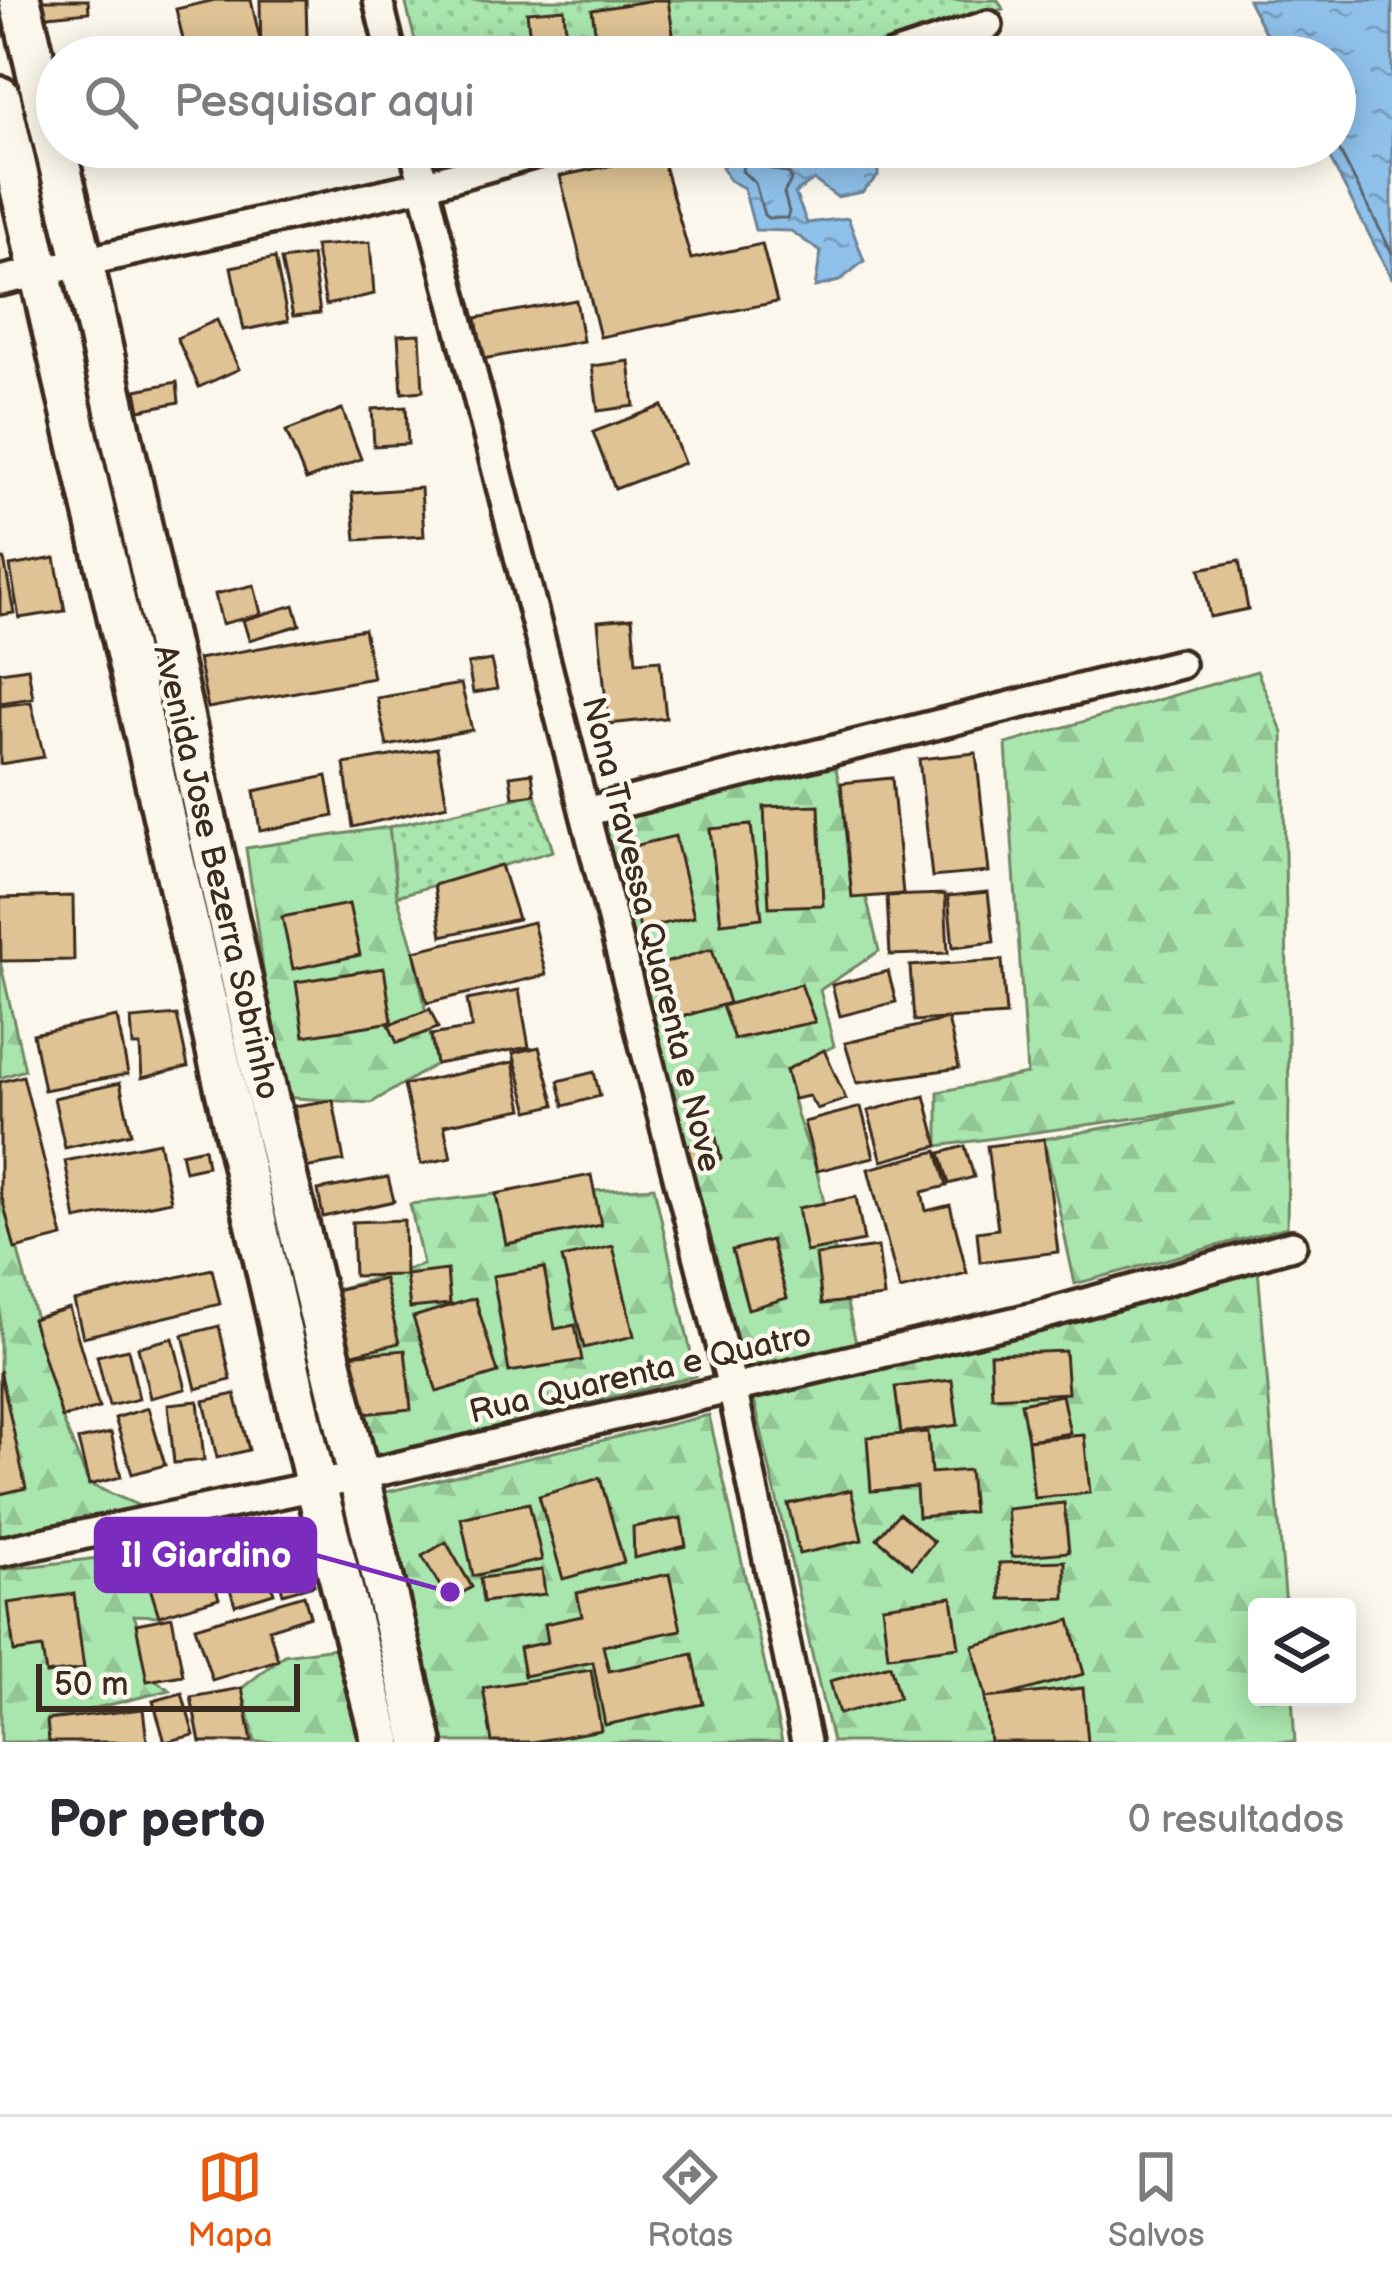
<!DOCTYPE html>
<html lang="pt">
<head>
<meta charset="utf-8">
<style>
  body { margin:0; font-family:"Balsamiq Sans",sans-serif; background:#f2f2f3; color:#2b2b33 }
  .controls { position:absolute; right:36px; bottom:36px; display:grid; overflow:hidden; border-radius:12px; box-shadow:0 6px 30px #0003 }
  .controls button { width:108px; height:108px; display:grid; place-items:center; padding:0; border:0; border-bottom:3px solid #e1e1e2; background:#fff; color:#2b2b33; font:60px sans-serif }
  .scale { position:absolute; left:36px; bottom:30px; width:264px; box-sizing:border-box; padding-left:12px; border:6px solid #3b2a1e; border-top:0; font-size:33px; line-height:42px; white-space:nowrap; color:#3b2a1e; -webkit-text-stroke:9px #fbf7ec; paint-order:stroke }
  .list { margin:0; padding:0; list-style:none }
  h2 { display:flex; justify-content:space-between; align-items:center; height:156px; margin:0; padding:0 48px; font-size:51px }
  h2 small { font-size:39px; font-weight:400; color:#7c7c81 }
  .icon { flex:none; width:66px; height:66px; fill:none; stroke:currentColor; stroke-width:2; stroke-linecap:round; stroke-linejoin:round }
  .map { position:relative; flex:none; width:1392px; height:1742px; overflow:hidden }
  .search { position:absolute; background:#fff; box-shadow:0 6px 30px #0003; left:36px; right:36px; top:36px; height:132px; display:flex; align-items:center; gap:30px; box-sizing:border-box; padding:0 42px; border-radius:66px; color:#7c7c81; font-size:45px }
  .sheet { height:372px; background:#fff }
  nav { display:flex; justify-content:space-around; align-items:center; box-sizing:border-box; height:168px; border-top:3px solid #e1e1e2; background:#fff; font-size:33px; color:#7c7c81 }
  nav a { display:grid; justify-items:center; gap:6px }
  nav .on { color:#ea580c }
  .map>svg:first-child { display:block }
  .grass { fill:url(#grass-dots); stroke:#728866; stroke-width:3 }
  .forest { fill:url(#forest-firs); stroke:#728866; stroke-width:3 }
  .water { fill:url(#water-ripples); stroke:#6d8498; stroke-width:3 }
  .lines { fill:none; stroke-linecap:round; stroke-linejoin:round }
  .shore { stroke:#5c6670; stroke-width:3 }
  .building { fill:#dfc394; stroke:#3b2a1e; stroke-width:3 }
  .street-casing { stroke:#3b2a1e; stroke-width:36 }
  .secondary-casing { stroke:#3b2a1e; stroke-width:48 }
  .street { stroke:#fbf7ec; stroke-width:27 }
  .secondary { stroke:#fbf7ec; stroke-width:39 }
  .labels { text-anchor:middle; stroke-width:9; stroke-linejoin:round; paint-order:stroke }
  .street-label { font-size:33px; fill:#3b2a1e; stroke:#fbf7ec }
  .leader { fill:none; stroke:#7b2cbf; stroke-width:4.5 }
  .callout-dot { fill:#7b2cbf; stroke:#fbf7ec; stroke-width:4.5 }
  .callout { fill:#7b2cbf; stroke:#7b2cbf; stroke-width:4.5 }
  .callout-label { font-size:36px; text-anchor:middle; font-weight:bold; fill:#fff }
</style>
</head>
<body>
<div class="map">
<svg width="1392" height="1742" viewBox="0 0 1392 1742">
  <defs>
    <pattern id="grass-dots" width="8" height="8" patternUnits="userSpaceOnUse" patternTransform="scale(3)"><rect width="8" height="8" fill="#a9e6ad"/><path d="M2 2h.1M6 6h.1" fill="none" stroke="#92c594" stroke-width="1.8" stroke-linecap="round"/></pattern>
    <pattern id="forest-firs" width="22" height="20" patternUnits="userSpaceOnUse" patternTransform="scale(3)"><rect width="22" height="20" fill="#a9e6ad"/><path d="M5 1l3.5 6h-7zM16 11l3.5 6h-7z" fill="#92c594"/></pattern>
    <pattern id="water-ripples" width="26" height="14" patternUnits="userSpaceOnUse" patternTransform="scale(3)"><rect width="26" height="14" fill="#8ec0ea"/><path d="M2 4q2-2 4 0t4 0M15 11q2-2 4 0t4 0" fill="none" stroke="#759cbd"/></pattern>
  </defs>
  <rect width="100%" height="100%" fill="#fbf7ec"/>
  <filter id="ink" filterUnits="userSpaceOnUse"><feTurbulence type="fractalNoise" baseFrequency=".00833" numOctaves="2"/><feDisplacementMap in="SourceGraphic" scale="24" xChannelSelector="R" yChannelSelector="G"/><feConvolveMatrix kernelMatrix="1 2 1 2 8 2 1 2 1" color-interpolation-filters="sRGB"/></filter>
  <g filter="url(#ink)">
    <g class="grass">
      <polygon points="405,0 998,0 1003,9 847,57 419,57"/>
      <polygon points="535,794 553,851 397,896 389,827"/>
    </g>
    <g class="forest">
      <polygon points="1257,671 1283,733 1289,1096 1287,1227 1075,1284 1044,1139 1235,1104 938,1146 938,1092 1027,1074 1006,744"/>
      <polygon points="834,761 879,951 820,990 834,1046 786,1070 798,1118 817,1172 856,1343 741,1373 678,1118 600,820"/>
      <polygon points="389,827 397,896 414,951 436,1064 371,1103 281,1097 246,848"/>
      <polygon points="0,961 25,1070 0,1078"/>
      <polygon points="0,1183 62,1418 89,1484 149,1510 0,1544"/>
      <polygon points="654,1187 696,1376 362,1460 326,1292 423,1265 410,1204 496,1194 507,1244 601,1225 594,1191"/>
      <polygon points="1258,1268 1286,1607 1257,1607 1257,1697 1292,1697 1295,1742 832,1742 754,1399"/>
      <polygon points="709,1415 782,1742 444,1742 382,1493"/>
      <polygon points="139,1553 159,1616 134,1615 155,1680 170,1690 47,1720 50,1742 1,1742 0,1570"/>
      <polygon points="336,1648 362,1742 255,1742 242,1688 284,1655"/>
    </g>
    <g class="water">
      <polygon points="1248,0 1392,0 1392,279 1324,147 1335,147 1335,57 1278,57"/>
      <polygon points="813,147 878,147 878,176 862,192 837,197 814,180 795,193 807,223 848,218 864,261 839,281 815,287 821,252 791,231 755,230 744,188 729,180 722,167 743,150 797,162"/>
    </g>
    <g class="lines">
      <g class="shore">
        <polyline points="1335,142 1392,253"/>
        <polygon points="749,163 790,174 791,180 784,193 789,212 787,218 768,218 764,215 755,183 742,171 743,165"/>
      </g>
    </g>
    <g class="building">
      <polygon points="36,0 88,0 89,12 37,17"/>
      <polygon points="215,0 251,0 264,57 187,57 176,9"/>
      <polygon points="260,0 306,0 307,38 314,38 314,57 261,57"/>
      <polygon points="654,0 668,0 676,54 655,57 599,57 592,10"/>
      <polygon points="564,9 568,57 532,57 527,12"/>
      <polygon points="525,41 527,57 427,57 426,51"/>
      <polygon points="661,155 691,259 762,244 777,302 600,337 560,176"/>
      <polygon points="370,242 374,294 326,305 315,246"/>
      <polygon points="312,256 320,313 293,316 281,260"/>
      <polygon points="275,258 288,321 244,330 231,267"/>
      <polygon points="576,300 583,341 483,359 476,318"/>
      <polygon points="217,320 239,369 199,387 177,338"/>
      <polygon points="420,334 423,391 402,393 398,335"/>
      <polygon points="629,361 634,406 598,411 592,366"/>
      <polygon points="177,382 179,402 140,410 136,390"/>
      <polygon points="662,406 684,463 615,489 593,432"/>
      <polygon points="406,407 408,444 374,446 372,409"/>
      <polygon points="342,409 361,459 306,480 286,431"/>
      <polygon points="421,488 424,536 356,540 352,493"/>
      <polygon points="55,558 65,611 19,618 10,566"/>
      <polygon points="4,559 14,613 0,615 0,560"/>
      <polygon points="1239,561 1248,609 1210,617 1200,569"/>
      <polygon points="254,585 261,614 222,624 215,594"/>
      <polygon points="294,605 300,625 249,640 243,620"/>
      <polygon points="632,618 636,662 660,660 666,718 608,724 598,621"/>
      <polygon points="364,629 373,678 208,708 198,659"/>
      <polygon points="491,660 497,689 473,693 468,664"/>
      <polygon points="28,668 33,698 0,703 0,672"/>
      <polygon points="461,684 472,730 387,746 377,698"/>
      <polygon points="31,702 44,757 0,764 0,706"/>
      <polygon points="437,748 447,805 353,827 344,764"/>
      <polygon points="976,753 989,872 932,877 919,759"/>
      <polygon points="532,773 535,794 513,797 510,776"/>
      <polygon points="327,776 334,816 260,831 254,791"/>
      <polygon points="892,778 903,894 852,898 841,783"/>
      <polygon points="819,805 823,905 769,907 764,807"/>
      <polygon points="751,825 762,918 721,923 710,829"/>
      <polygon points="675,836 694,917 640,929 621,849"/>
      <polygon points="501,865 518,919 442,936 434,885"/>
      <polygon points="988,892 994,942 953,947 948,896"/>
      <polygon points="945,894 948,953 890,955 887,896"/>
      <polygon points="73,896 74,960 1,961 0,898"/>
      <polygon points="349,904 360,955 293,969 282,917"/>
      <polygon points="533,922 546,975 427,1003 414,951"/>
      <polygon points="712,949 729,1003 665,1022 648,968"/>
      <polygon points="1002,960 1006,1015 914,1021 910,966"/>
      <polygon points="384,968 392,1022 304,1036 296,982"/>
      <polygon points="888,971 896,1002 840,1016 832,985"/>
      <polygon points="801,984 815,1022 734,1039 722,1006"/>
      <polygon points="519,990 529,1047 436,1064 431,1035 472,1028 467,1000"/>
      <polygon points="430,1009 438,1028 397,1043 389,1025"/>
      <polygon points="177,1015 188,1067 142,1078 140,1046 133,1046 131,1019"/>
      <polygon points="117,1017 128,1074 44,1090 33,1034"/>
      <polygon points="948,1019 959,1068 857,1083 845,1043"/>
      <polygon points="539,1047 555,1105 529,1111 513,1053"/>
      <polygon points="824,1050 846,1099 817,1109 809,1096 794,1099 786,1070"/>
      <polygon points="513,1062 523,1109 444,1125 451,1158 421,1164 404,1085"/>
      <polygon points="594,1072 600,1096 564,1106 558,1081"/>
      <polygon points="23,1076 63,1237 15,1249 0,1190 0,1082"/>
      <polygon points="120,1083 131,1133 65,1148 54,1098"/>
      <polygon points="925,1096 938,1146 882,1161 868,1111"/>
      <polygon points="333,1100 344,1161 304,1168 294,1106"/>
      <polygon points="861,1107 874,1157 817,1171 804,1122"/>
      <polygon points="716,1138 721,1159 690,1167 684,1146"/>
      <polygon points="1044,1139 1058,1252 980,1262 977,1232 998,1229 987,1146"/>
      <polygon points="159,1142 171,1201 76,1220 65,1161"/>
      <polygon points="965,1146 974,1177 949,1184 940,1153"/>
      <polygon points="204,1148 207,1166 185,1171 181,1153"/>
      <polygon points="937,1151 947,1186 922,1192 926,1211 950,1205 967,1273 900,1290 868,1169"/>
      <polygon points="591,1175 601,1225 506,1244 496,1194"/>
      <polygon points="388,1177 394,1201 323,1217 318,1190"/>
      <polygon points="856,1197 864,1241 806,1252 798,1208"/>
      <polygon points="404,1220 405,1275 354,1276 352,1222"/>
      <polygon points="771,1240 787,1298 748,1309 732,1250"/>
      <polygon points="613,1246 634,1336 584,1348 562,1258"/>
      <polygon points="878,1247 884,1297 822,1304 816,1255"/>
      <polygon points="544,1268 555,1329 575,1325 582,1360 509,1372 493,1276"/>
      <polygon points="212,1269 220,1304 83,1337 74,1301"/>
      <polygon points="447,1270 450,1304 410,1308 406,1275"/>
      <polygon points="384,1279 399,1343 341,1357 326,1292"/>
      <polygon points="475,1298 498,1373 437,1392 413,1317"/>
      <polygon points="69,1308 99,1408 62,1418 32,1319"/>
      <polygon points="219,1326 231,1380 196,1389 183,1335"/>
      <polygon points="173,1338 186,1389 150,1398 138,1347"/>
      <polygon points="128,1349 139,1399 109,1406 97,1356"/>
      <polygon points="405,1350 411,1409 353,1415 347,1355"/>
      <polygon points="1065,1351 1068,1393 992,1397 990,1354"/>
      <polygon points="0,1370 26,1488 0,1494"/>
      <polygon points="952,1380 958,1425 901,1433 895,1387"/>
      <polygon points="235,1394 249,1450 217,1458 204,1401"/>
      <polygon points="1062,1395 1070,1433 1028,1440 1021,1403"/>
      <polygon points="198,1401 204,1460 174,1463 168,1404"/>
      <polygon points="148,1408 165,1465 132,1474 115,1418"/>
      <polygon points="928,1432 931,1473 969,1470 973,1512 918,1517 916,1487 871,1491 867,1437"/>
      <polygon points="111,1433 121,1477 89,1485 78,1440"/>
      <polygon points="1084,1435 1090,1493 1034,1498 1028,1440"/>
      <polygon points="600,1478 624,1562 563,1579 539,1496"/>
      <polygon points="851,1490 862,1540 799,1554 788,1504"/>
      <polygon points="529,1503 542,1560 473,1576 461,1518"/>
      <polygon points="1064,1503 1069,1552 1012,1557 1007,1509"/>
      <polygon points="899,1513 934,1542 912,1568 877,1538"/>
      <polygon points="681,1518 686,1546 634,1558 633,1527"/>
      <polygon points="198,1535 219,1598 159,1616 139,1553"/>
      <polygon points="446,1542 472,1587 449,1601 422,1556"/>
      <polygon points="307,1560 314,1585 283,1594 276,1567"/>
      <polygon points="1065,1561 1065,1598 1001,1599 999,1563"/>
      <polygon points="542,1570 545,1594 483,1602 480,1578"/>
      <polygon points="268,1574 274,1593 235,1605 229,1586"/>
      <polygon points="669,1574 681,1630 603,1646 609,1671 693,1654 703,1704 605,1725 593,1662 524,1676 519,1648 548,1642 545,1624 582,1616 577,1593"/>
      <polygon points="74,1594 84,1669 46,1674 42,1648 14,1652 8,1603"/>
      <polygon points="304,1595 310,1616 269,1629 278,1660 212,1680 195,1627"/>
      <polygon points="952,1597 959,1647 888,1656 882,1606"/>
      <polygon points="172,1617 183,1675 147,1681 136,1624"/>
      <polygon points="1070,1620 1084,1674 987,1701 973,1646"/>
      <polygon points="890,1665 899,1698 839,1714 830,1681"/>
      <polygon points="591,1670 601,1730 532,1742 492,1742 483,1688"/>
      <polygon points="242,1688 252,1742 200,1742 191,1697"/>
      <polygon points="1083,1688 1088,1742 990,1742 985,1698"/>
      <polygon points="182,1693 194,1735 165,1742 153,1701"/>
      <polygon points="143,1709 147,1742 49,1742 47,1720"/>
    </g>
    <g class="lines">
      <defs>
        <g id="street">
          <polyline points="378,0 392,57"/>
          <polyline points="891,57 988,25"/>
          <polyline points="414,147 732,1387 806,1742"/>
          <polyline points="0,281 424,185 558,147"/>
          <polyline points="585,812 1180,664"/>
          <polyline points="0,1552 316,1486 1039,1316 1292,1245"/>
        </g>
        <g id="secondary">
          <polyline points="20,0 83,263 267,1095 422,1742"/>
          <polyline points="0,97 316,1486 382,1742"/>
        </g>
      </defs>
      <use href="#street" class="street-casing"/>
      <use href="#secondary" class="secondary-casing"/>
      <use href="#street" class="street"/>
      <use href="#secondary" class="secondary"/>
    </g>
  </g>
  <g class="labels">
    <g class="street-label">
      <text transform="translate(218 872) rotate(77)" y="12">Avenida Jose Bezerra Sobrinho</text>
      <text transform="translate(653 934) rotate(76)" y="12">Nona Travessa Quarenta e Nove</text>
      <text transform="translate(640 1372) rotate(-13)" y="12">Rua Quarenta e Quatro</text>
    </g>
  </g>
  <path class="leader" d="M450 1592L315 1555"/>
  <circle class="callout-dot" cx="450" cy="1592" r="12"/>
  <rect class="callout" x="96" y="1519" width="219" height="72" rx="12"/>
  <g class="callout-label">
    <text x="206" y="1567">Il Giardino</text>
  </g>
</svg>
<div class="controls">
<button><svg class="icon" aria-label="layers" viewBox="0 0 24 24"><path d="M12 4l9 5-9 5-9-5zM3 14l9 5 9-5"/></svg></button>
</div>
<div class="scale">50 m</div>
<div class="search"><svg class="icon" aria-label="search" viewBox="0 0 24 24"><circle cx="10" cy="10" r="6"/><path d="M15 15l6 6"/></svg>Pesquisar aqui</div>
</div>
<section class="sheet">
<h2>Por perto<small>0 resultados</small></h2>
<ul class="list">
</ul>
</section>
<nav>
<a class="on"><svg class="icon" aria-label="map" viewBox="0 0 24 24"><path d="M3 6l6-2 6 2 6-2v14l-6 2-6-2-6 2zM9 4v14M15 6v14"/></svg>Mapa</a>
<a><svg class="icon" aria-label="directions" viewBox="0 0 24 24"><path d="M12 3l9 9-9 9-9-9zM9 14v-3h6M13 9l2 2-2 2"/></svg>Rotas</a>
<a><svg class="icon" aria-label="saved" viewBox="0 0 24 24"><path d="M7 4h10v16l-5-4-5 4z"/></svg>Salvos</a>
</nav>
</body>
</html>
